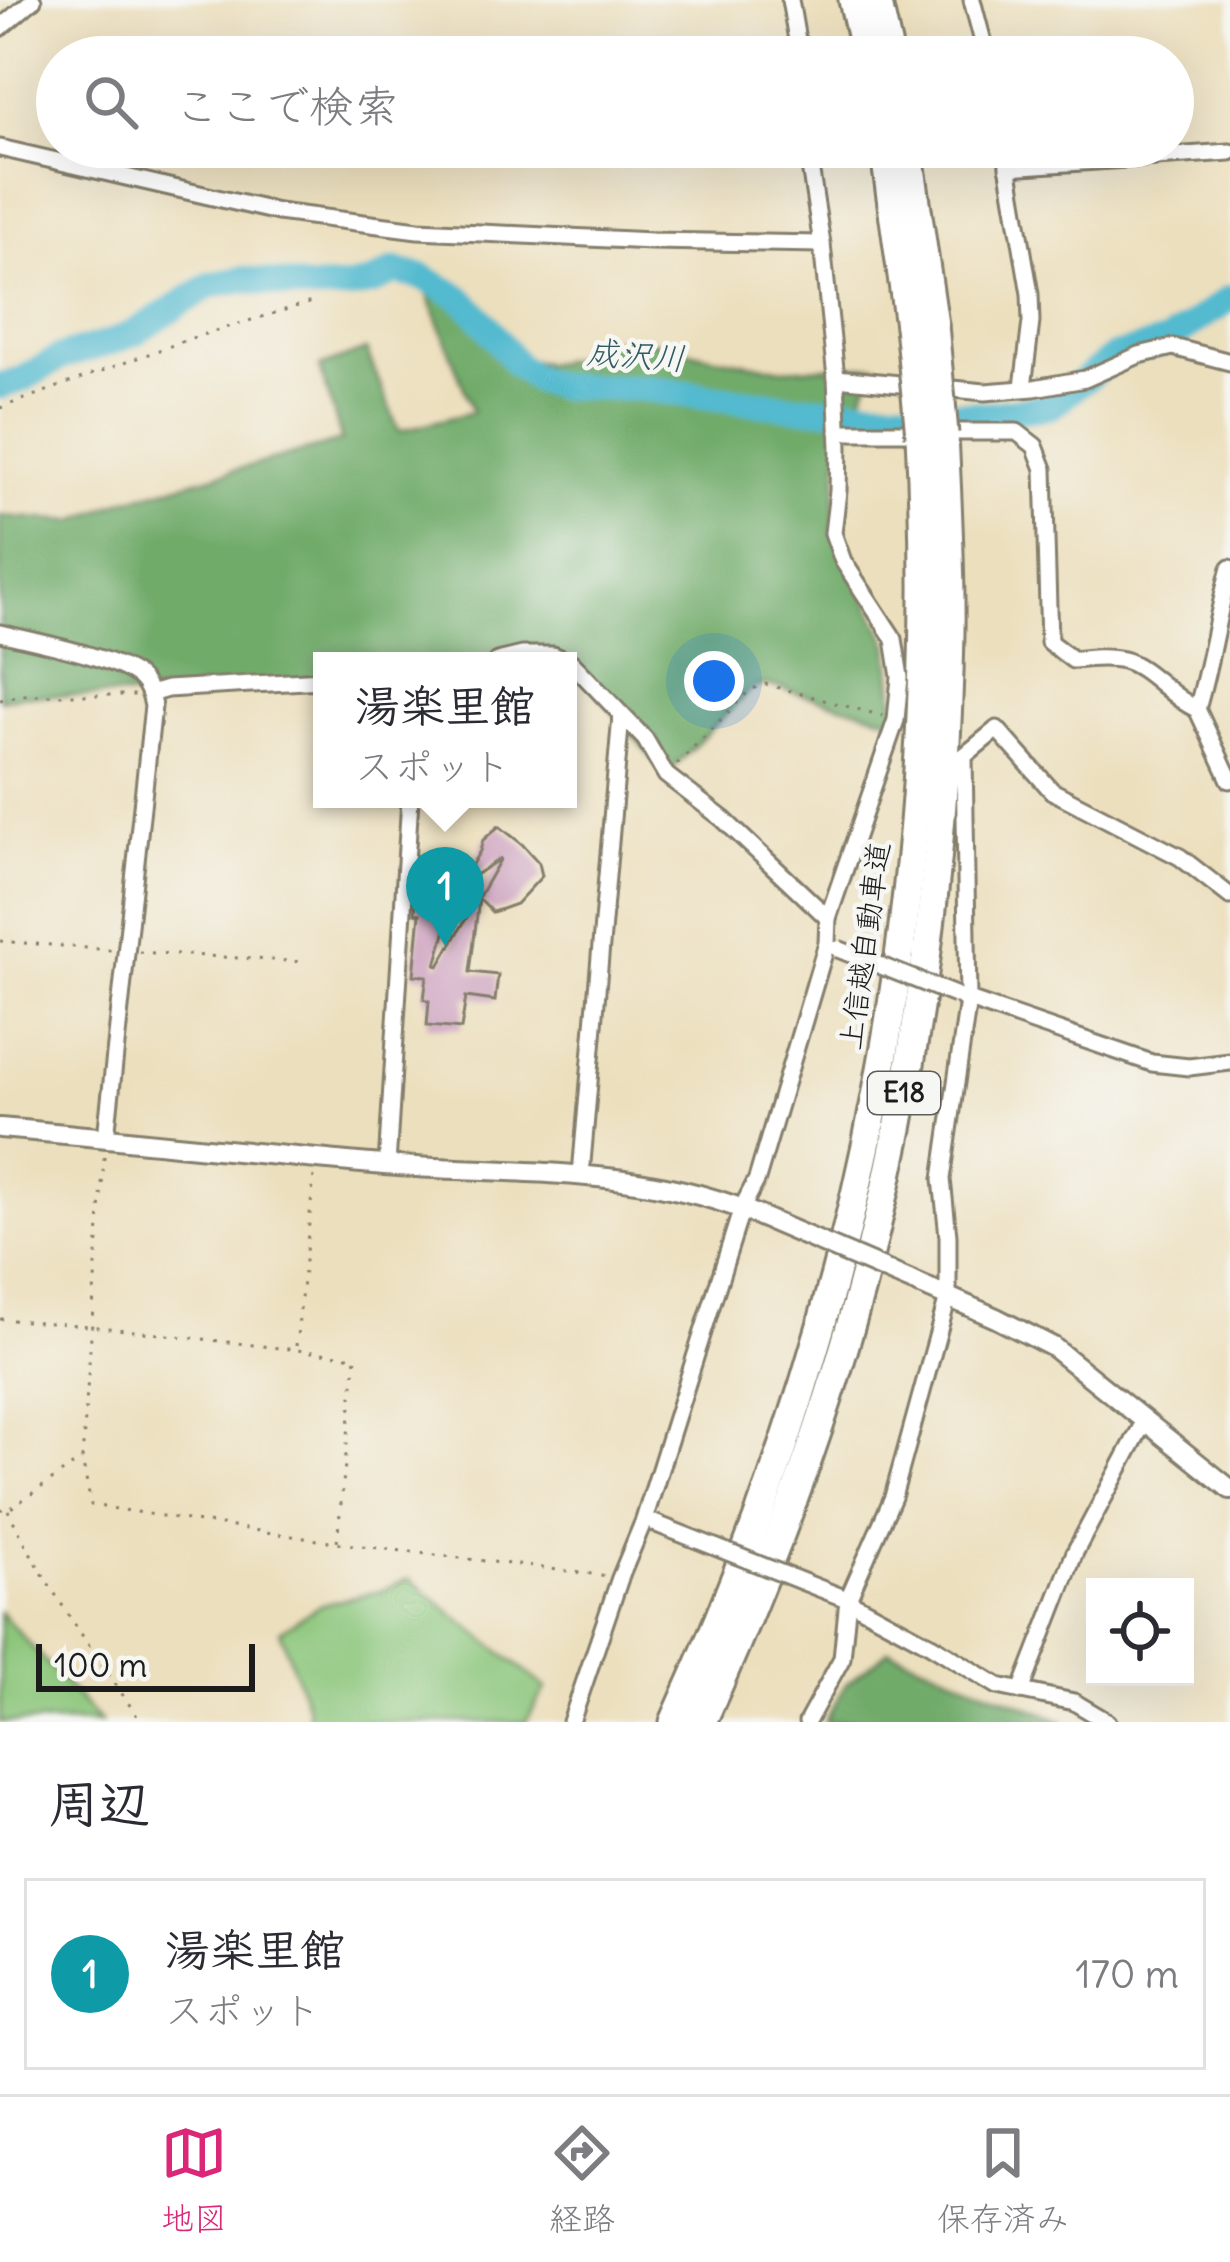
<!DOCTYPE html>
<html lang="ja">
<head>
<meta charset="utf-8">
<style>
  body { margin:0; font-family:Delius,"Klee One",sans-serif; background:#f7f7f7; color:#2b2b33 }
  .controls { position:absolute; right:36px; bottom:36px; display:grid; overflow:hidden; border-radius:0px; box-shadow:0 12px 48px #0002 }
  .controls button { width:108px; height:108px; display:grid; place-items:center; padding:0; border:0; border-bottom:3px solid #e1e1e2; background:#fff; color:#2b2b33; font:60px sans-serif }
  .scale { position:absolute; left:36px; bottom:30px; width:219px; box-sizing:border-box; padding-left:12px; border:6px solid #1c1c1c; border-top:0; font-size:33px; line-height:42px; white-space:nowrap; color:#1c1c1c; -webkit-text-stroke:9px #f6f6f2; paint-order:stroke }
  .you { position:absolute; left:714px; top:681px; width:42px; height:42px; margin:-30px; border:9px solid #fff; border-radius:50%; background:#1a73e8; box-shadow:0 0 0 18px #1a73e833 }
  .badge { display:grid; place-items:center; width:78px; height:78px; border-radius:50%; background:#db2777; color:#fff; font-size:39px; font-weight:700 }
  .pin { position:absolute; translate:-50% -99px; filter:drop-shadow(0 3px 6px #0008) }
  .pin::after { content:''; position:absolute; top:63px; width:42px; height:36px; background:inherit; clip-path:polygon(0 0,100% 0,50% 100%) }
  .popup { position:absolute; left:313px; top:652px; width:264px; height:156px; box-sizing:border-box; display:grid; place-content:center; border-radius:0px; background:#fff; filter:drop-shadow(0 3px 9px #0005); font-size:39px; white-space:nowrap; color:#7c7c81 }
  .popup b { font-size:45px; color:#2b2b33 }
  .popup::after { content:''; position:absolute; left:50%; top:100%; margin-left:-24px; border:24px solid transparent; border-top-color:#fff }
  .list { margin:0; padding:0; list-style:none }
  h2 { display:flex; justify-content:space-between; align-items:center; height:156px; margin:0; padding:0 48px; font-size:51px }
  h2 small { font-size:39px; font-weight:400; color:#7c7c81 }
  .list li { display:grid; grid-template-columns:78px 1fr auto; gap:36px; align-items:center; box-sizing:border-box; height:192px; margin:0 24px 24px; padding:0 24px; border:3px solid #e1e1e2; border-radius:0px }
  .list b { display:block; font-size:45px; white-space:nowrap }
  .list p { margin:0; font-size:39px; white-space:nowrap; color:#7c7c81 }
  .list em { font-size:39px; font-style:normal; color:#7c7c81 }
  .icon { flex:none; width:66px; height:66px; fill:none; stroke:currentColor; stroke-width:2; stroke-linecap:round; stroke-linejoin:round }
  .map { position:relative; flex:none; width:1230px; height:1722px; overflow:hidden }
  .search { position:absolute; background:#fff; box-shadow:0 12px 48px #0002; left:36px; right:36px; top:36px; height:132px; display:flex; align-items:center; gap:30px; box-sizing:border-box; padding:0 42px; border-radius:66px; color:#7c7c81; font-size:45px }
  .sheet { height:372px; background:#fff }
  nav { display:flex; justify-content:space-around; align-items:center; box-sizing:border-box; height:168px; border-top:3px solid #e1e1e2; background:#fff; font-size:33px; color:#7c7c81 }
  nav a { display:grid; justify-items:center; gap:6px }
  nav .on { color:#db2777 }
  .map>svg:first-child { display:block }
  .green { fill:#8cc67b; stroke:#54714c; stroke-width:3 }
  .forest { fill:#71ab6b; stroke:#466444; stroke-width:3 }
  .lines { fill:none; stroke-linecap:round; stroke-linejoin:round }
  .river { stroke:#52bacf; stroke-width:27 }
  .building { fill:#cea3bf }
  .minor-casing { stroke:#847e6c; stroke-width:21 }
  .tertiary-casing { stroke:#847e6c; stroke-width:24 }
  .motorway-casing { stroke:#847e6c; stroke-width:33 }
  .path { stroke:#847e6c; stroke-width:3; stroke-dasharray:3 9; stroke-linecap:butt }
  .minor { stroke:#fff; stroke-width:15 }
  .tertiary { stroke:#fff; stroke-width:18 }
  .motorway { stroke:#fff; stroke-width:27 }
  .minor-bridge-casing { stroke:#847e6c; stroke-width:21; stroke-linecap:butt }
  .tertiary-bridge-casing { stroke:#847e6c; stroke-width:24; stroke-linecap:butt }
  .motorway-bridge-casing { stroke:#847e6c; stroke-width:33; stroke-linecap:butt }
  .minor-bridge { stroke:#fff; stroke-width:15 }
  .tertiary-bridge { stroke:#fff; stroke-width:18 }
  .motorway-bridge { stroke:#fff; stroke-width:27 }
  .labels { text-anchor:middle; stroke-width:9; stroke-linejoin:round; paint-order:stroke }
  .shield { fill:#f6f6f2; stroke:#5d5d5c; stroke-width:3 }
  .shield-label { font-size:27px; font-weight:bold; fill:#1c1c1c }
  .street-label { font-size:30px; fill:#1c1c1c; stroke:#f6f6f2 }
  .water-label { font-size:33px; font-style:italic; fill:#325b64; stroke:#f6f6f2 }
</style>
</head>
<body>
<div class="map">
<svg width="1230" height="1722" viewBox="0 0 1230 1722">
  <rect width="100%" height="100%" fill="#f6f6f2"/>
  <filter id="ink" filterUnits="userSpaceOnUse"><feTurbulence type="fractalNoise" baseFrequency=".00833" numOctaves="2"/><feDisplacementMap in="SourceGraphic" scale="24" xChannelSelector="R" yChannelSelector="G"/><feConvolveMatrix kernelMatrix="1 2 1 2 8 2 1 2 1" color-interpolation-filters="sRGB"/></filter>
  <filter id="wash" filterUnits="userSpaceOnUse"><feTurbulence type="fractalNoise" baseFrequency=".004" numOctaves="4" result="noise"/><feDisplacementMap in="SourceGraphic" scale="48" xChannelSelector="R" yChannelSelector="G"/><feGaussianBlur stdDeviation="2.7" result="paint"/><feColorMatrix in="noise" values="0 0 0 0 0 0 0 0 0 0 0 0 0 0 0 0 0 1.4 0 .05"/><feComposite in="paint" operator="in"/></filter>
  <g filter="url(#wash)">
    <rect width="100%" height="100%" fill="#ecdfbd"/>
    <g class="green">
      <polygon points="409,1579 546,1688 526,1722 309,1722 307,1706 280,1631 320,1605 383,1590"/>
      <polygon points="0,1612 100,1722 0,1722"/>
    </g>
    <g class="forest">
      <polygon points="423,282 453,299 516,356 544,364 567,360 609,342 625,339 651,341 705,355 782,369 876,365 839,448 833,533 889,644 896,720 765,684 750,690 666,775 572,663 322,661 322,680 128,696 24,695 0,700 0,516 75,521 124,500 342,441 320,367 366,350 399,431 473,412"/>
      <polygon points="889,1650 1065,1722 825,1722 846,1684"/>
    </g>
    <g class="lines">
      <polyline class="river" points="0,386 23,379 61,357 112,342 134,333 211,285 243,279 312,289 345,288 373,283 394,271 423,277 461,298 480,317 517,365 537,380 558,386 642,388 794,407 987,414 1051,406 1115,356 1167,342 1230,298"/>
    </g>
    <g id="blocks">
      <polygon class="building" points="499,826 522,844 539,863 542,876 516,904 499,910 492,912 479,899 470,972 498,975 495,1001 466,997 461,1029 427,1026 429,1001 424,999 427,976 414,975 420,914 415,913 416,900 440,905 446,889 455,898 436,965 439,966 501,858 457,887 460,883 456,883 454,873 461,867 468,871 480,851 483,840"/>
    </g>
  </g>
  <g filter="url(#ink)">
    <use href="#blocks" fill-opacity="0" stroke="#847e6c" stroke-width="3"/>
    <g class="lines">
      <defs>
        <g id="minor">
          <polyline points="790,0 800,57"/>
          <polyline points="972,0 987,57"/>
          <polyline points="0,28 33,0"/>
          <polyline points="1005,147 1030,294 1031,322 1023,387"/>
          <polyline points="0,148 278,212 418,230 652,241 822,244"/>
          <polyline points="1008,167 1230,152"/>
          <polyline points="836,378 985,392 1034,388 1085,379 1139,355 1173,347 1230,362"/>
          <path d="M838,432H1017L1035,446L1044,469L1049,642L1073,660C1089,658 1107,656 1123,660C1148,666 1171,698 1197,709"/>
          <path d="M1230,568C1217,615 1211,662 1197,709L1230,780"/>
          <path d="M0,633C32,641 121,658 141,679C148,686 151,696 153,706L106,1137"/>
          <polyline points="497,661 522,655 553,655 572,663 645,739 666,775 723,819 828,918"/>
          <polyline points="150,694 167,689 322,680"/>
          <polyline points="963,998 1152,1063 1189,1067 1230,1062"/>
          <polyline points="387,1165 410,799"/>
          <polyline points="581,1174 621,716"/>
          <polyline points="842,1597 931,1645 998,1686 1074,1702 1108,1722"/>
          <polyline points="1021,1691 1075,1552 1145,1420"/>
          <polyline points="571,1722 620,1578 644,1520 742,1208 757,1179 827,943 828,918 896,720 900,677 894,639 843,561 833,533 838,491 839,448 836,378 822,244 807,147"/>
          <polyline points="807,1722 842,1658 848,1599 893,1497 948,1297 948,1236 942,1179 968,1000 964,756 997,729 1052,791 1180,857 1230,896"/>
        </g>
        <g id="tertiary">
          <path d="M0,1128C128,1139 256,1154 384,1165C512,1175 644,1164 764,1218"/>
          <polyline points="930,1289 996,1318 1053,1347 1230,1489"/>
        </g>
        <g id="motorway">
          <polyline points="853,0 866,57"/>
          <polyline points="877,0 890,57"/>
          <polyline points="884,147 909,326"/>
          <polyline points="908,147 934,325"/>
          <path d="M674,1722C862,1310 944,887 920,435"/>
          <path d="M702,1722C770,1571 830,1414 870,1253C921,1051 946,841 950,633C951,567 947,500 944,434"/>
        </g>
      </defs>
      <use href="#minor" class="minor-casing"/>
      <use href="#tertiary" class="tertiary-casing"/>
      <use href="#motorway" class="motorway-casing"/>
      <g class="path">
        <polyline points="0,408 195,337 318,300"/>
        <polyline points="0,700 24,695 136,695"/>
        <polyline points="677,764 750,690 765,684 883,716"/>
        <polyline points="0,941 112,950"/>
        <polyline points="139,952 305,962"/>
        <polyline points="104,1157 82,1459 91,1505 337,1543 608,1576"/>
        <polyline points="0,1319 91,1326 356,1357 337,1542"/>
        <polyline points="296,1346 314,1176"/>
        <polyline points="0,1509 8,1510 81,1460"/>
        <path d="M8,1510C44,1585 95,1653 141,1722"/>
      </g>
      <use href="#minor" class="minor"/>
      <use href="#tertiary" class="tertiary"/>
      <use href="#motorway" class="motorway"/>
      <defs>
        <g id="minor-bridge">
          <polyline points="838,949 955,995"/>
          <polyline points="654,1523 839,1596"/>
        </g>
        <polyline id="tertiary-bridge" points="764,1218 930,1289"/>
        <g id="motorway-bridge">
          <polyline points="934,325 944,434"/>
          <polyline points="909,326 920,435"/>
        </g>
      </defs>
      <use href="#minor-bridge" class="minor-bridge-casing"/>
      <use href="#tertiary-bridge" class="tertiary-bridge-casing"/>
      <use href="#motorway-bridge" class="motorway-bridge-casing"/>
      <use href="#minor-bridge" class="minor-bridge"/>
      <use href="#tertiary-bridge" class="tertiary-bridge"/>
      <use href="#motorway-bridge" class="motorway-bridge"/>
    </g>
  </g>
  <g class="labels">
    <rect class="shield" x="868" y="1072" width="72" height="42" rx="9"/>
    <g class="shield-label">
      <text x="904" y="1102">E18</text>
    </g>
    <g class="street-label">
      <text transform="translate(865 946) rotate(-82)" y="10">上信越自動車道</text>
    </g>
    <g class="water-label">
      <text transform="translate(636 355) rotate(4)" y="12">成沢川</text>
    </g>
  </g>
</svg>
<div class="controls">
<button><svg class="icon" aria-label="locate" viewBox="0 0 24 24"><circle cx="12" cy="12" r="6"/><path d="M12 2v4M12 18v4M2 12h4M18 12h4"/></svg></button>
</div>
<div class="scale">100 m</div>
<div class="you"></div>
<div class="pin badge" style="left:445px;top:946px;background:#0f9aa8">1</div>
<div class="popup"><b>湯楽里館</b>スポット</div>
<div class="search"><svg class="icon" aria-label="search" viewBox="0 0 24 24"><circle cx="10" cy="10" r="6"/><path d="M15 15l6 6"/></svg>ここで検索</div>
</div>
<section class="sheet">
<h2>周辺<small></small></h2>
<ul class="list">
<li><span class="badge" style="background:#0f9aa8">1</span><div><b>湯楽里館</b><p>スポット</p></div><em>170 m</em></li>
</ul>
</section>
<nav>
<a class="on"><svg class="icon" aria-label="map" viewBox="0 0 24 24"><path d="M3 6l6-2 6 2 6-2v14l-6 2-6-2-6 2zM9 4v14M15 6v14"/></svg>地図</a>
<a><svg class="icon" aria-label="directions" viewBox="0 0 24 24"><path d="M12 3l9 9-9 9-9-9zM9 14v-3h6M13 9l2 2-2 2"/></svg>経路</a>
<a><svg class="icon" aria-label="saved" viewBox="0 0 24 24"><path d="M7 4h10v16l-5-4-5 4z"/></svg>保存済み</a>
</nav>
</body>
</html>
